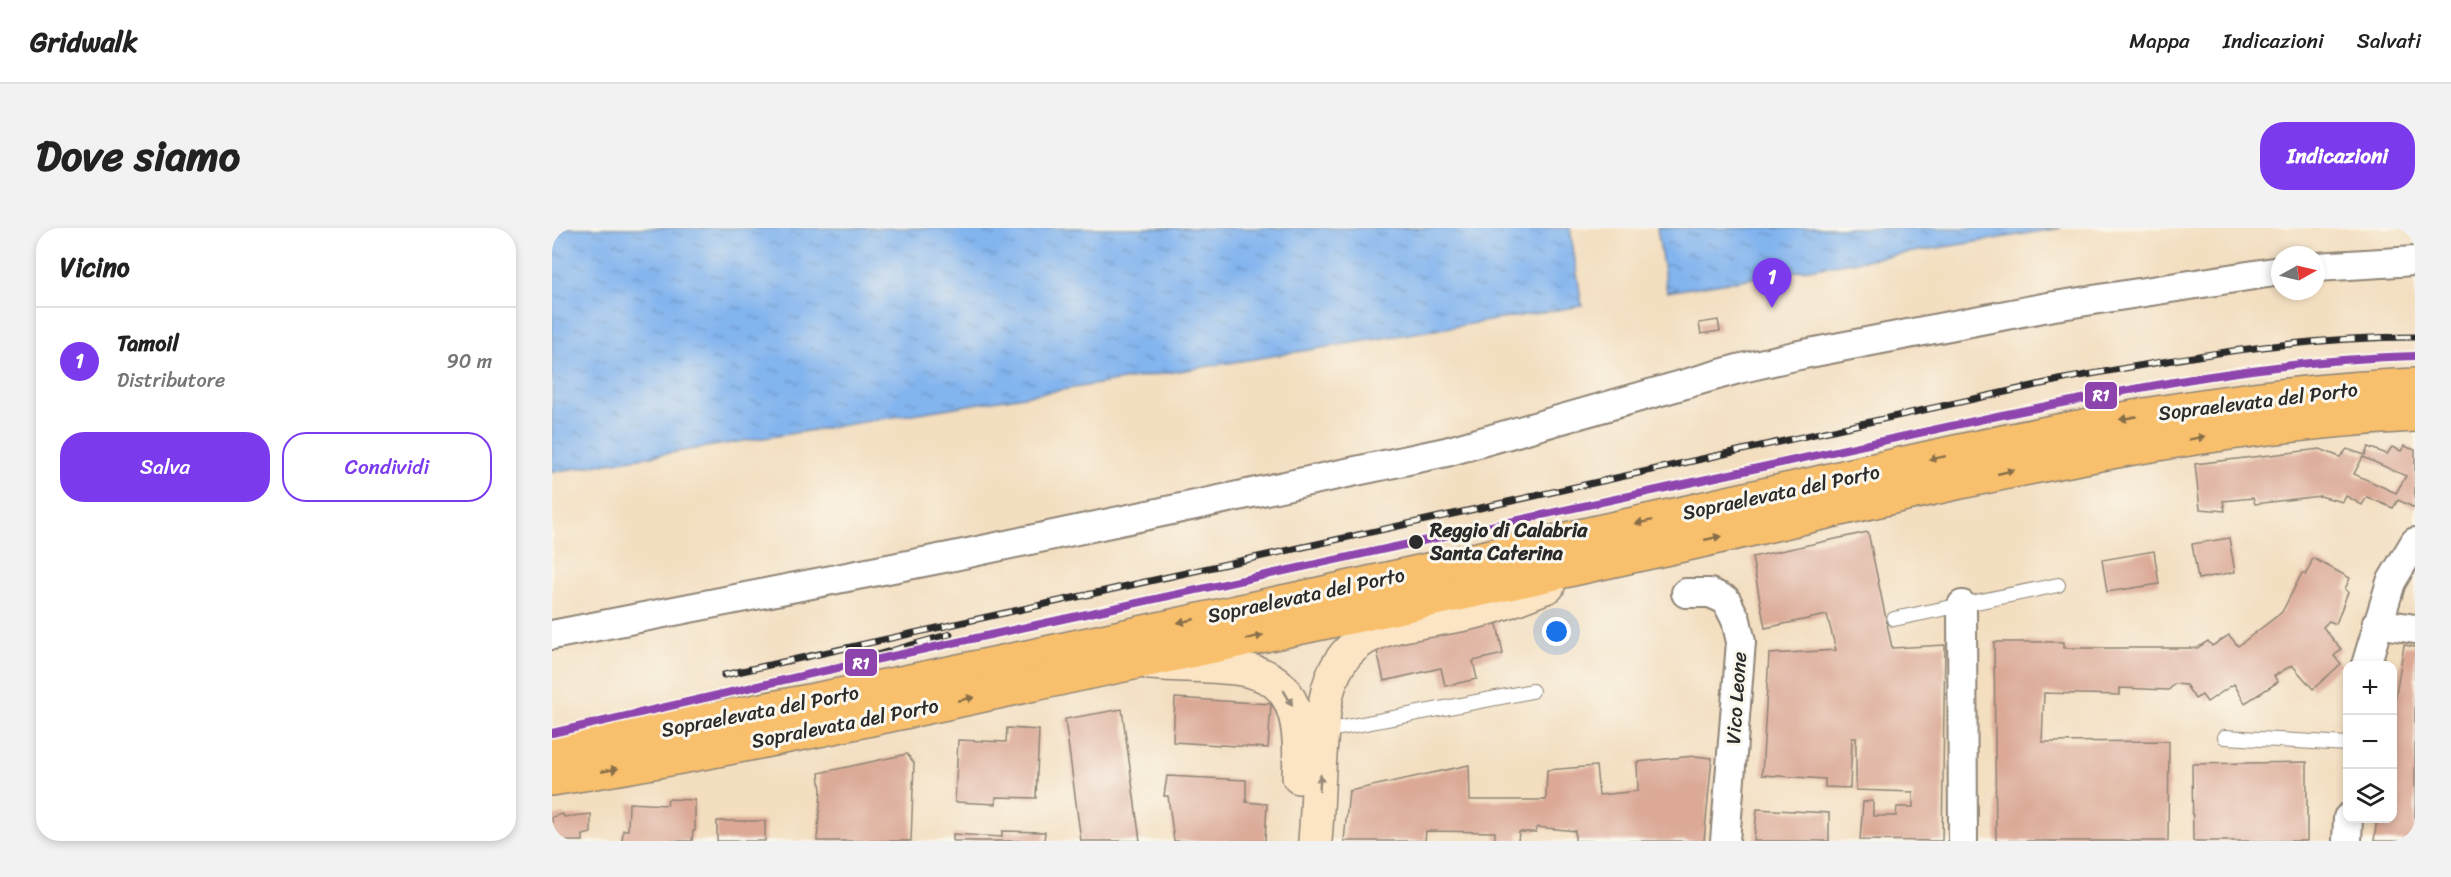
<!DOCTYPE html>
<html lang="it">
<head>
<meta charset="utf-8">
<style>
  body { margin:0; font-family:Sriracha,sans-serif; background:#f2f2f2; color:#222 }
  .controls { position:absolute; right:18px; bottom:18px; display:grid; overflow:hidden; border-radius:12px; box-shadow:0 3px 9px #0003 }
  .controls button { width:54px; height:54px; display:grid; place-items:center; padding:0; border:0; border-bottom:2px solid #e0e0e0; background:#fff; color:#222; font:30px sans-serif }
  .compass { position:absolute; left:1719px; top:18px; width:54px; height:54px; border-radius:50%; background:#fff; box-shadow:0 3px 9px #0003; rotate:82deg }
  .you { position:absolute; left:1005px; top:404px; width:21px; height:21px; margin:-15px; border:4px solid #fff; border-radius:50%; background:#1a73e8; box-shadow:0 0 0 9px #1a73e833 }
  .badge { display:grid; place-items:center; width:39px; height:39px; border-radius:50%; background:#7c3aed; color:#fff; font-size:20px; font-weight:700 }
  .pin { position:absolute; translate:-50% -50px; filter:drop-shadow(0 2px 3px #0008) }
  .pin::after { content:''; position:absolute; top:32px; width:21px; height:18px; background:inherit; clip-path:polygon(0 0,100% 0,50% 100%) }
  .list { margin:0; padding:0; list-style:none }
  h2 { display:flex; justify-content:space-between; align-items:center; height:78px; margin:0; padding:0 24px; font-size:26px }
  h2 small { font-size:20px; font-weight:400; color:#767676 }
  .list li { display:grid; grid-template-columns:39px 1fr auto; gap:18px; align-items:center; box-sizing:border-box; height:108px; padding:0 24px; border-top:2px solid #e0e0e0 }
  .list b { display:block; font-size:22px; white-space:nowrap }
  .list p { margin:0; font-size:20px; white-space:nowrap; color:#767676 }
  .list em { font-size:20px; font-style:normal; color:#767676 }
  .actions { display:flex; gap:12px; padding:18px 24px }
  .actions a { flex:1; padding:14px 0; border:2px solid #7c3aed; border-radius:24px; text-align:center; font-size:21px; color:#7c3aed }
  .actions .main { background:#7c3aed; color:#fff }
  .icon { flex:none; width:33px; height:33px; fill:none; stroke:currentColor; stroke-width:2; stroke-linecap:round; stroke-linejoin:round }
  .map { position:relative; flex:none; width:1863px; height:613px; overflow:hidden; border-radius:24px }
  header { display:flex; align-items:center; gap:36px; box-sizing:border-box; height:84px; padding:0 30px; background:#fff; border-bottom:2px solid #e0e0e0 }
  header strong { font-size:28px }
  nav { display:flex; gap:33px; margin-inline-start:auto; font-size:21px }
  .intro { display:flex; align-items:center; justify-content:space-between; box-sizing:border-box; height:144px; padding:0 36px }
  h1 { margin:0; font-size:42px }
  .button { padding:15px 27px; border-radius:24px; background:#7c3aed; color:#fff; font-size:21px; font-weight:700 }
  main { display:flex; gap:36px; padding:0 36px }
  aside { flex:1; background:#fff; border-radius:24px; box-shadow:0 3px 9px #0003 }
  .map>svg:first-child { display:block }
  .water { fill:url(#water-ripples); stroke:#56708c; stroke-width:1.5 }
  .building { fill:#dba996; fill-rule:evenodd }
  .lines { fill:none; stroke-linecap:round; stroke-linejoin:round }
  .lane-casing { stroke:#8f8476; stroke-width:16 }
  .street-casing { stroke:#8f8476; stroke-width:32 }
  .secondary-casing { stroke:#8f8476; stroke-width:36 }
  .primary-casing { stroke:#8f8476; stroke-width:36 }
  .lane { stroke:#fff; stroke-width:14 }
  .street { stroke:#fff; stroke-width:28 }
  .secondary { stroke:#fce5c4; stroke-width:33 }
  .primary { stroke:#f8bf6c; stroke-width:33 }
  .rail-casing { stroke:#2b2b2b; stroke-width:7 }
  .rail { stroke:#fbf7ec; stroke-width:4.5; stroke-dasharray:14; stroke-linecap:butt }
  .rail-1-casing { stroke:#fbf7ec; stroke-width:12 }
  .rail-1 { stroke:#8e44ad; stroke-width:8 }
  .oneway { fill:#876e48 }
  .oneway2 { fill:#948878 }
  .stop-dot { fill:#2b2b2b; stroke:#fbf7ec; stroke-width:2 }
  .labels { text-anchor:middle; stroke-width:6; stroke-linejoin:round; paint-order:stroke }
  .street-label { font-size:20px; fill:#2b2b2b; stroke:#fbf7ec }
  .stop-label { font-size:20px; font-weight:bold; fill:#2b2b2b; stroke:#fbf7ec; text-anchor:start }
  .line-badge { stroke:#fbf7ec; stroke-width:2 }
  .badge-label { font-size:16px; text-anchor:middle; font-weight:bold; fill:#fff }
</style>
</head>
<body>
<header>
<strong>Gridwalk</strong>
<nav><a>Mappa</a><a>Indicazioni</a><a>Salvati</a></nav>
</header>
<div class="intro"><h1>Dove siamo</h1><a class="button">Indicazioni</a></div>
<main>
<aside>
<h2>Vicino<small></small></h2>
<ul class="list">
<li><span class="badge">1</span><div><b>Tamoil</b><p>Distributore</p></div><em>90 m</em></li>
</ul>
<div class="actions"><a class="main">Salva</a><a>Condividi</a></div>
</aside>
<div class="map">
<svg width="1863" height="613" viewBox="0 0 1863 613">
  <defs>
    <pattern id="water-ripples" width="26" height="14" patternUnits="userSpaceOnUse" patternTransform="scale(1.5)"><rect width="26" height="14" fill="#82b4ee"/><path d="M2 4q2-2 4 0t4 0M15 11q2-2 4 0t4 0" fill="none" stroke="#6b93c1"/></pattern>
  </defs>
  <rect width="100%" height="100%" fill="#fbf7ec"/>
  <filter id="ink" filterUnits="userSpaceOnUse"><feTurbulence type="fractalNoise" baseFrequency=".0167" numOctaves="2"/><feDisplacementMap in="SourceGraphic" scale="12" xChannelSelector="R" yChannelSelector="G"/><feConvolveMatrix kernelMatrix="1 2 1 2 8 2 1 2 1" color-interpolation-filters="sRGB"/></filter>
  <filter id="wash" filterUnits="userSpaceOnUse"><feTurbulence type="fractalNoise" baseFrequency=".008" numOctaves="4" result="noise"/><feDisplacementMap in="SourceGraphic" scale="24" xChannelSelector="R" yChannelSelector="G"/><feGaussianBlur stdDeviation="1.35" result="paint"/><feColorMatrix in="noise" values="0 0 0 0 0 0 0 0 0 0 0 0 0 0 0 0 0 1.4 0 .05"/><feComposite in="paint" operator="in"/></filter>
  <g filter="url(#wash)">
    <rect width="100%" height="100%" fill="#f3dec0"/>
    <g class="water">
      <polygon points="0,0 1018,0 1030,78 0,244"/>
      <polygon points="1105,0 1509,0 1115,64"/>
    </g>
    <g id="blocks">
      <g class="building">
        <polygon points="1166,92 1168,103 1149,106 1147,95"/>
        <path d="M1852,218L1863,222V280L1846,272L1841,280L1815,269L1810,277L1794,268L1791,274L1768,268L1703,276L1701,270L1671,273L1673,283L1648,281L1643,236L1768,221L1788,229L1795,221L1813,227L1816,219L1835,226L1840,219L1849,223ZM1811,229L1854,248L1844,265L1802,246Z"/>
        <polygon points="1316,304 1340,420 1393,417 1390,613 1308,612 1311,574 1321,573 1321,588 1344,588 1345,579 1361,579 1361,564 1304,562 1304,510 1300,510 1298,560 1273,559 1273,551 1210,547 1217,426 1284,422 1275,387 1213,400 1200,329"/>
        <polygon points="1677,310 1683,344 1646,351 1640,316"/>
        <polygon points="1602,323 1607,356 1555,364 1550,332"/>
        <polygon points="1761,330 1798,350 1793,361 1796,364 1784,396 1777,393 1771,399 1789,421 1782,428 1789,436 1761,461 1740,437 1722,448 1726,454 1693,475 1682,456 1655,474 1650,467 1643,471 1634,457 1622,456 1617,462 1568,460 1568,467 1492,465 1490,514 1617,513 1616,613 1444,613 1442,414 1512,414 1512,420 1645,420 1656,413 1660,418 1677,407 1686,418 1730,384 1750,345 1754,347"/>
        <polygon points="943,386 951,426 921,433 925,451 893,458 889,440 832,453 823,414"/>
        <polygon points="1852,417 1863,419 1863,613 1822,613 1825,591 1840,591 1840,491"/>
        <polygon points="623,470 719,476 716,520 621,514"/>
        <polygon points="570,481 588,613 529,613 513,491"/>
        <polygon points="455,500 487,502 484,570 444,569 444,576 403,574 406,512 454,514"/>
        <polygon points="355,526 362,535 359,613 265,613 269,563 267,545"/>
        <polygon points="1142,528 1160,530 1152,613 1023,613 1023,603 985,599 984,604 967,604 966,613 943,613 943,604 874,603 873,613 792,613 797,563 917,537 918,572 994,572 995,542 1044,538 1047,567 1086,563 1085,534"/>
        <polygon points="1755,534 1755,613 1641,613 1640,536"/>
        <polygon points="615,548 694,552 694,574 715,576 713,613 622,613 616,568 612,568"/>
        <polygon points="116,571 143,572 143,603 141,603 140,613 70,613 71,602 76,602 77,575 115,577"/>
        <polygon points="1205,581 1277,585 1277,613 1202,613"/>
        <polygon points="11,586 12,589 39,586 39,605 31,607 31,613 0,613 0,589"/>
        <rect x="165" y="593" width="48" height="20"/>
        <polygon points="450,603 493,604 492,613 401,613 401,606 450,609"/>
      </g>
    </g>
  </g>
  <g filter="url(#ink)">
    <use href="#blocks" fill-opacity="0" stroke="#8f8476" stroke-width="1.5"/>
    <g class="lines">
      <defs>
        <g id="lane">
          <polyline points="1342,391 1506,357"/>
          <polyline points="768,504 980,463"/>
          <polyline points="1673,509 1796,516"/>
        </g>
        <g id="street">
          <polyline points="1764,39 1863,33"/>
          <polyline points="1134,365 1158,365 1174,372 1184,392 1189,414 1173,613"/>
          <polyline points="1410,377 1411,613"/>
          <polyline points="1825,395 1863,401"/>
          <polyline points="0,407 402,328 894,224 1186,141 1247,127 1496,79 1728,43"/>
          <polyline points="1814,437 1839,354 1863,314"/>
          <polyline points="1795,613 1796,590"/>
        </g>
        <g id="secondary">
          <path d="M598,435C694,443 755,422 747,549"/>
          <path d="M763,613C767,566 766,517 774,471C789,391 856,399 918,385C945,379 971,367 996,358"/>
        </g>
        <g id="primary">
          <path d="M0,520C383,455 761,367 1140,283C1378,231 1618,167 1863,157"/>
          <path d="M0,551C173,524 344,486 515,449C717,406 920,364 1122,319C1366,264 1612,200 1863,187"/>
        </g>
      </defs>
      <use href="#lane" class="lane-casing"/>
      <use href="#street" class="street-casing"/>
      <use href="#secondary" class="secondary-casing"/>
      <use href="#primary" class="primary-casing"/>
      <use href="#lane" class="lane"/>
      <use href="#street" class="street"/>
      <use href="#secondary" class="secondary"/>
      <use href="#primary" class="primary"/>
      <defs>
        <g id="rail">
          <polyline points="258,446 398,406"/>
          <path d="M172,447L1512,151C1628,130 1744,109 1863,109"/>
        </g>
      </defs>
      <use href="#rail" class="rail-casing"/>
      <use href="#rail" class="rail"/>
      <defs>
        <path id="rail-1" d="M0,505L258,446L1450,187C1587,159 1723,132 1863,128"/>
      </defs>
      <use href="#rail-1" class="rail-1-casing"/>
      <use href="#rail-1" class="rail-1"/>
    </g>
    <defs><path id="oneway-solid" d="M-6-.8H1V-3.2L6.5 0L1 3.2V.8H-6Z" transform="scale(1.5)"/></defs>
    <g class="oneway">
      <use href="#oneway-solid" transform="translate(1576 190) rotate(169)"/>
      <use href="#oneway-solid" transform="translate(1645 210) rotate(-10)"/>
      <use href="#oneway-solid" transform="translate(1385 230) rotate(168)"/>
      <use href="#oneway-solid" transform="translate(1454 244) rotate(-13)"/>
      <use href="#oneway-solid" transform="translate(1092 294) rotate(168)"/>
      <use href="#oneway-solid" transform="translate(1161 310) rotate(-13)"/>
      <use href="#oneway-solid" transform="translate(634 393) rotate(168)"/>
      <use href="#oneway-solid" transform="translate(703 409) rotate(-12)"/>
      <use href="#oneway-solid" transform="translate(414 471) rotate(-12)"/>
      <use href="#oneway-solid" transform="translate(58 542) rotate(-11)"/>
    </g>
    <g class="oneway2">
      <use href="#oneway-solid" transform="translate(736 470) rotate(60)"/>
      <use href="#oneway-solid" transform="translate(768 555) rotate(-86)"/>
    </g>
  </g>
  <circle class="stop-dot" cx="864" cy="314" r="8"/>
  <g class="labels">
    <g class="street-label">
      <text transform="translate(1706 173) rotate(-7)" y="7">Sopraelevata del Porto</text>
      <text transform="translate(1229 264) rotate(-12)" y="7">Sopraelevata del Porto</text>
      <text transform="translate(754 367) rotate(-12)" y="7">Sopraelevata del Porto</text>
      <text transform="translate(1184 470) rotate(-86)" y="7">Vico Leone</text>
      <text transform="translate(208 483) rotate(-11)" y="7">Sopraelevata del Porto</text>
      <text transform="translate(293 495) rotate(-11)" y="7">Sopralevata del Porto</text>
    </g>
    <g class="stop-label">
      <text x="878" y="309">Reggio di Calabria<tspan x="878" dy="23">Santa Caterina</tspan></text>
    </g>
  </g>
  <g class="line-badge">
    <rect x="1532" y="153" width="34" height="29" rx="6" fill="#8e44ad"/>
    <rect x="292" y="420" width="34" height="29" rx="6" fill="#8e44ad"/>
  </g>
  <g class="badge-label">
    <text x="1549" y="173">R1</text>
    <text x="309" y="441">R1</text>
  </g>
</svg>
<div class="controls">
<button>+</button>
<button>−</button>
<button><svg class="icon" aria-label="layers" viewBox="0 0 24 24"><path d="M12 4l9 5-9 5-9-5zM3 14l9 5 9-5"/></svg></button>
</div>
<svg class="compass" viewBox="-18 -18 36 36"><path d="M0-13l5 13h-10z" fill="#e53935"/><path d="M0 13l5-13h-10z" fill="#767676"/></svg>
<div class="you"></div>
<div class="pin badge" style="left:1220px;top:80px">1</div>
</div>
</main>
</body>
</html>
